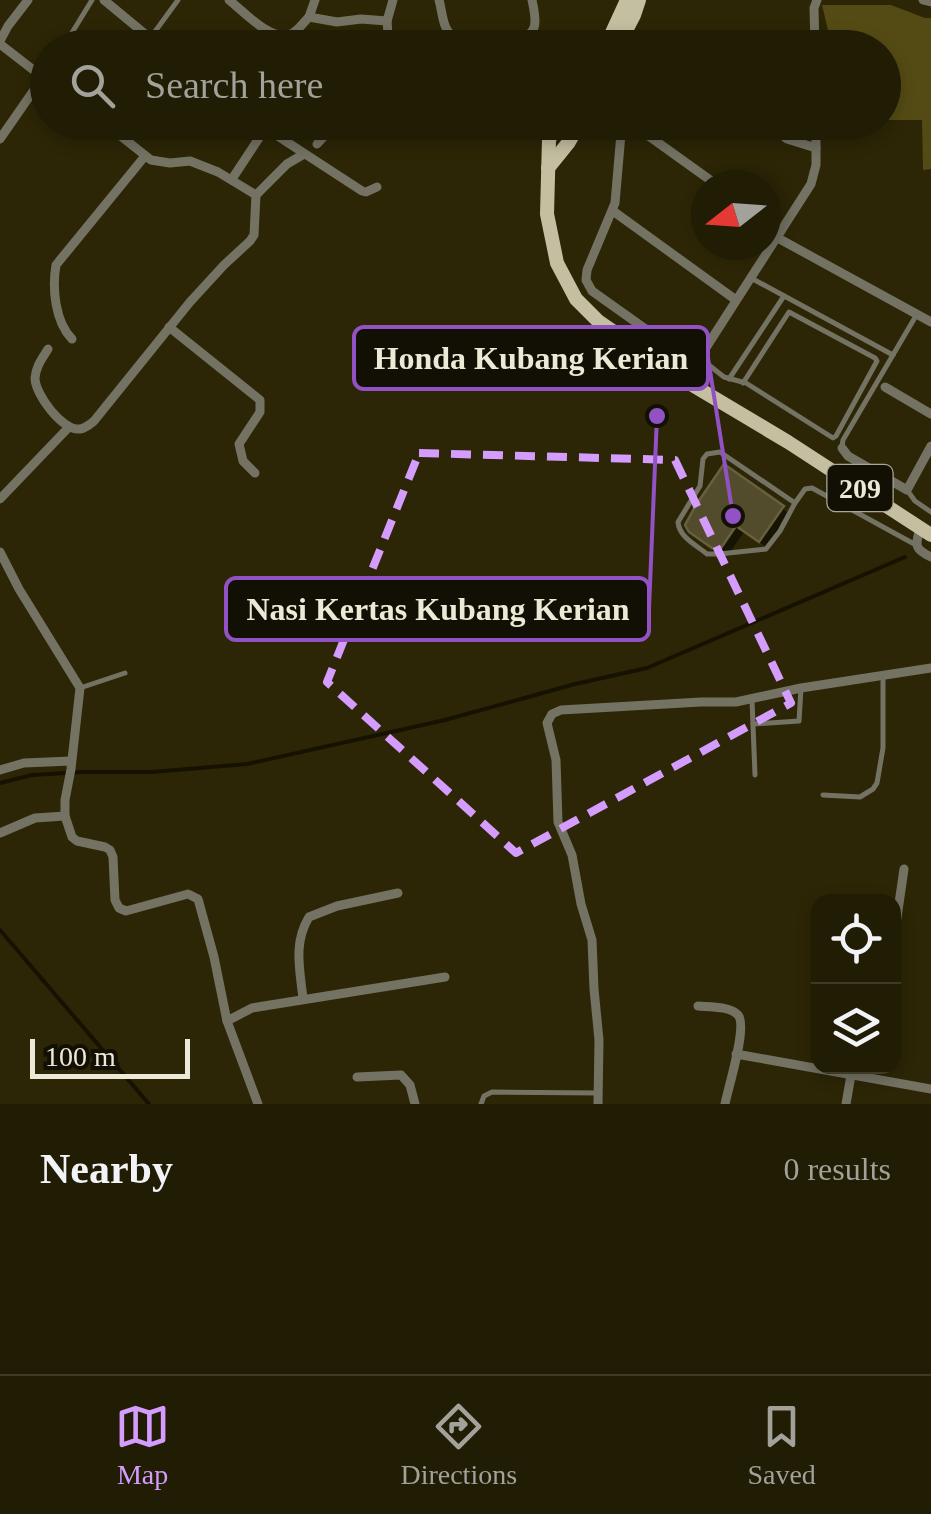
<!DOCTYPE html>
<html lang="en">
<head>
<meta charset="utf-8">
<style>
  body { margin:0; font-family:"Times New Roman",serif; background:#29250e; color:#f1f3f6 }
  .controls { position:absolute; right:30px; bottom:30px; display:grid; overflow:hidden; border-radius:20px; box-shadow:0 5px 15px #0003 }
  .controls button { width:90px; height:90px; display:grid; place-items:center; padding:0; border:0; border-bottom:2px solid #3e3a26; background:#211c04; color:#f1f3f6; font:50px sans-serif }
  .compass { position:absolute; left:691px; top:170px; width:90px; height:90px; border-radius:50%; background:#211c04; box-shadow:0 5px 15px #0003; rotate:253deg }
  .scale { position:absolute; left:30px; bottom:25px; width:160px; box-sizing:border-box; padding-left:10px; border:5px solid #ece9d6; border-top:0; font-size:28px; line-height:35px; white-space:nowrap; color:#ece9d6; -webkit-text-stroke:8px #120f04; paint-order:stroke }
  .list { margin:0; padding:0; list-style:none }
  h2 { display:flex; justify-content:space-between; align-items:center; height:130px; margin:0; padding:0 40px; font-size:42px }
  h2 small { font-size:32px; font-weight:400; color:#a2a19a }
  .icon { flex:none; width:55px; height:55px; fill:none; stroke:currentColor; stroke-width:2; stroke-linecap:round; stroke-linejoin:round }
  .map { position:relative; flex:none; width:931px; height:1104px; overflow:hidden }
  .search { position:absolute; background:#211c04; box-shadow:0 5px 15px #0003; left:30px; right:30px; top:30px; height:110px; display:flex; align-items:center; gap:25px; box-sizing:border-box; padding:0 35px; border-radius:55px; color:#a2a19a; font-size:38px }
  .sheet { height:270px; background:#211c04 }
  nav { display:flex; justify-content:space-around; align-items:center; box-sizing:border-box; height:140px; border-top:2px solid #3e3a26; background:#211c04; font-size:28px; color:#a2a19a }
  nav a { display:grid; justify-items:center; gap:5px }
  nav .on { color:#d39cfd }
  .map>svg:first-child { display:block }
  .green { fill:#544b14 }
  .shadow { fill:#0007 }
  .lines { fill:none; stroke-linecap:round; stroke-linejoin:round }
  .stream { stroke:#171200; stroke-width:4 }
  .building { fill:#524c2c; stroke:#66603f; stroke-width:2.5 }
  .lane { stroke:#747263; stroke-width:5 }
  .street { stroke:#747263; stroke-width:9 }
  .primary { stroke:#c4bfa0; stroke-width:14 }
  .marked { fill:none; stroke:#d39cfd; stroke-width:8; stroke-dasharray:20 12; stroke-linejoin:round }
  .labels { text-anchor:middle; stroke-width:9; stroke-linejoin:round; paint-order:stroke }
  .shield { fill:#120f04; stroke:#aba897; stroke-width:2.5 }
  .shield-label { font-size:28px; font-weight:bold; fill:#ece9d6 }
  .leader { fill:none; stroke:#9252c4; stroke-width:4 }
  .callout-dot { fill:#9252c4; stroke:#120f04; stroke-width:4 }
  .callout { fill:#120f04; stroke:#9252c4; stroke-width:4 }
  .callout-label { font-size:32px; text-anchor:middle; font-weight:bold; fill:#ece9d6 }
</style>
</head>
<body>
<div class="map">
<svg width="931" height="1104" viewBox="0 0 931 1104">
  <rect width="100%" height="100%" fill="#2c2606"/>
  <polygon class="green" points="822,5 891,5 925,18 931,18 931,169 923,170 922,120 884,120 884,48 832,47"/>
  <polygon class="shadow" points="782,508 790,515 768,548 744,532 729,554 722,555 700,539"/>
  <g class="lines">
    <g class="stream">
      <polyline points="0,783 32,775 82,772 152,772 247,764 445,720 575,684 647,668 905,557"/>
      <polyline points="0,930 149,1104"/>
    </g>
  </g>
  <polygon class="building" points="724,464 784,506 759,542 736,526 721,548 712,548 689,532 685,525 696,505"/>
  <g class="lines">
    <g class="lane">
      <polyline points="70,36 92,0"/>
      <polyline points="63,48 70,36 84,48"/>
      <polyline points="143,48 178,0"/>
      <polyline points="751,278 893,355"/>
      <polyline points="700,358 724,377 746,383 833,438 836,436 877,361 875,358 789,312 743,383"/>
      <polyline points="729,379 784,296"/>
      <polyline points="842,446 843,440 917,314"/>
      <polyline points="907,490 915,501 931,512"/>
      <path d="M795,503L780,531L766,549L719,554H707C696,545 679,537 678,522L700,486L703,459L707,454L720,452L795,503L805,489L812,488L916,545"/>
      <polyline points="80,688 125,673"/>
      <polyline points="752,700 755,775"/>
      <polyline points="753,724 799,721 801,688"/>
      <polyline points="823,795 860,797 873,789 877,783 883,748 883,677"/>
      <polyline points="481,1104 484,1096 492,1092 599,1093"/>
    </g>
    <g class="street">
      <polyline points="104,0 162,48"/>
      <path d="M229,0C243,11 272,43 291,34C298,31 303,23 309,17L337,22L361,19L387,21L393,0"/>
      <path d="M439,0C443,14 442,31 456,39L517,40C540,35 536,19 532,0"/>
      <polyline points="923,0 931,2"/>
      <polyline points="309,17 315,0"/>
      <polyline points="387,21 389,48"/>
      <polyline points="0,41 8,26 28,0"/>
      <polyline points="0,44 45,79"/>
      <path d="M634,48C643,40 651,41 660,48"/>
      <polyline points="815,48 814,8 817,0"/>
      <polyline points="103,122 151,160 170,163 190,161 218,172 256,195"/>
      <polyline points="622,122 615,203 587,270 586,280 592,291 675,350 686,356 700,357 811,184 816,165 816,122"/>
      <polyline points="765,122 787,139 816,148"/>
      <polyline points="622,131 646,134 717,185"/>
      <polyline points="0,139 43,77"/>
      <polyline points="317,144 330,130 347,122"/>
      <polyline points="232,179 261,135 270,131 362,191 366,192 377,187"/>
      <polyline points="613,211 736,300"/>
      <polyline points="766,220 781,231"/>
      <polyline points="776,237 931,322"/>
      <polyline points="169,327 260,400 260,412 239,444 243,461 255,473"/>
      <path d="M72,339C55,322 52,288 56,265L145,156"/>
      <path d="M48,349C42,359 36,366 35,378C35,394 62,431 80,429C86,428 89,425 94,421L190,302L224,265L250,241L254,235L256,195L287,164L304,154"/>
      <polyline points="885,387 931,414"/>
      <polyline points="842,448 848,456 907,490 931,446"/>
      <polyline points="0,499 69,427"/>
      <path d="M920,528C916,545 913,548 931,557"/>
      <polyline points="0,552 19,589 80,688 71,769 65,800 65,816 72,837 77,841 105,847 110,850 113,857 115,900 119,908 126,911 188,894 198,899 214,957 227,1021 258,1104"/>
      <polyline points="0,770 24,763 71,761"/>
      <polyline points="0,833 35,818 65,816"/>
      <polyline points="894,938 904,869"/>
      <path d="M303,999C300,970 293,943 309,917L337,906L398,893"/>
      <path d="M698,1006C709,1007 730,1006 738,1015C748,1026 728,1088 725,1104"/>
      <polyline points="227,1021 252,1008 445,977"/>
      <polyline points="736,1054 931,1089"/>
      <polyline points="357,1077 401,1075 410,1085 415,1104"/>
      <polyline points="598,1104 599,1040 594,989 592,940 581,904 572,855 558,822 556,760 547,723 552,714 561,710 701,702 736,702 801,688 931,668"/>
      <polyline points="846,1104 851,1075"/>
    </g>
    <g class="primary">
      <polyline points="605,48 627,0"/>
      <polyline points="617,48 634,15 639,0"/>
      <polyline points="561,122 549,139 547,214 557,263 576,299 598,321 679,377 788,442 931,535"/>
      <polyline points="548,168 569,142 580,122"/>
    </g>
  </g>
  <path class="marked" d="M419,453L675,460L791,703L516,853L327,682Z"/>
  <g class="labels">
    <rect class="shield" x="827.5" y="465" width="65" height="46" rx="8"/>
    <g class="shield-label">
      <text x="860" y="498">209</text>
    </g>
  </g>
  <path class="leader" d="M733 516L708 358M657 416L649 609"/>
  <g class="callout-dot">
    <circle cx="733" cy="516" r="10"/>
    <circle cx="657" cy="416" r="10"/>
  </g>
  <g class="callout">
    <rect x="354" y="327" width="354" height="62" rx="10"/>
    <rect x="226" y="578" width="423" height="62" rx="10"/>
  </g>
  <g class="callout-label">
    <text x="531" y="369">Honda Kubang Kerian</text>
    <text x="438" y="620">Nasi Kertas Kubang Kerian</text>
  </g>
</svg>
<div class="controls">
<button><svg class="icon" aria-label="locate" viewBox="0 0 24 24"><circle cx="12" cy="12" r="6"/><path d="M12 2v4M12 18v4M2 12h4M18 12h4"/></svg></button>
<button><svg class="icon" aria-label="layers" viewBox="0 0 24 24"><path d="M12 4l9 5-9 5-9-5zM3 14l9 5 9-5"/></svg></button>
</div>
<svg class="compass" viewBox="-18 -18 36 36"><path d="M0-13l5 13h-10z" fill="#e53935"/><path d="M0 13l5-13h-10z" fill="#a2a19a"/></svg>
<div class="scale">100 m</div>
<div class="search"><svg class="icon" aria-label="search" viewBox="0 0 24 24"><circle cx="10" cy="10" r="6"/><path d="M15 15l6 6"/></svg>Search here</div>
</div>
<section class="sheet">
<h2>Nearby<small>0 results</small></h2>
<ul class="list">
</ul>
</section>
<nav>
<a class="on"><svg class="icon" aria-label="map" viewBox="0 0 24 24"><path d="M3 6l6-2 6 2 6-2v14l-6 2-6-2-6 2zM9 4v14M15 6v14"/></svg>Map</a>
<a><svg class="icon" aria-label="directions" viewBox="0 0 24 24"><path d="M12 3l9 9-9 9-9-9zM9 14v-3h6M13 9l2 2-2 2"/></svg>Directions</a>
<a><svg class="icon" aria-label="saved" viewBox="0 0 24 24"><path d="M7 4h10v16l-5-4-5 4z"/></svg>Saved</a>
</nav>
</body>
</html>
